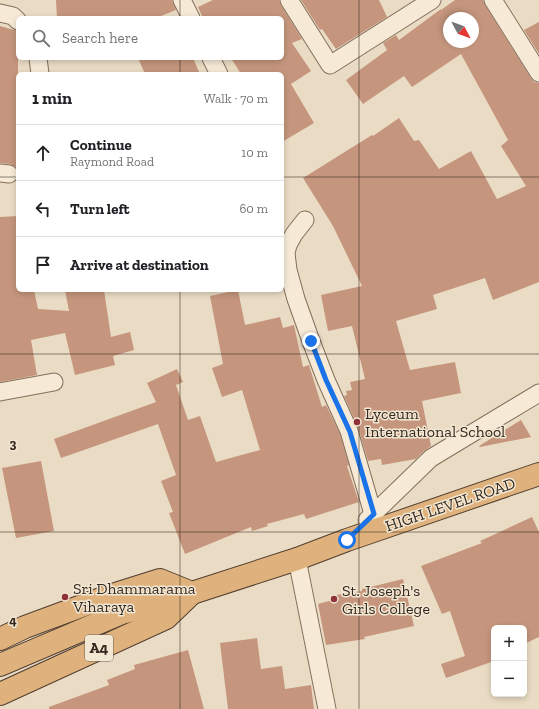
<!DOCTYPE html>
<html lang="en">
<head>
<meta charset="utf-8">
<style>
  body { margin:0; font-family:"Zilla Slab",serif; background:#f2f2f2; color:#202124 }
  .controls { position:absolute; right:12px; bottom:12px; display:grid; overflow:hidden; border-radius:6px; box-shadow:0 2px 6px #0003 }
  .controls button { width:36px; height:36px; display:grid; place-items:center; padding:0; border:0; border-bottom:1px solid #e0e0e0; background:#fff; color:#202124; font:20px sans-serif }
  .compass { position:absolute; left:443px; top:12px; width:36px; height:36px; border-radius:50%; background:#fff; box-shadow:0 2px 6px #0003; rotate:131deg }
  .stop { position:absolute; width:12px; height:12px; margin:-9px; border:3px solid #1a73e8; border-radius:50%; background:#fff }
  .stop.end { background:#1a73e8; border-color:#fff; box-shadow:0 1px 4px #0008 }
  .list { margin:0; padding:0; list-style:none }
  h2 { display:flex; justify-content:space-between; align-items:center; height:52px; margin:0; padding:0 16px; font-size:17px }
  h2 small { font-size:13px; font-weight:400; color:#757577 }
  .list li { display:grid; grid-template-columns:26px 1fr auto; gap:12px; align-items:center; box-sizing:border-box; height:56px; padding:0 16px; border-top:1px solid #e0e0e0 }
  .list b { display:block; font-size:15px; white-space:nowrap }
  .list p { margin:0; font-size:13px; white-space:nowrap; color:#757577 }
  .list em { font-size:13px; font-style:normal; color:#757577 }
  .icon { flex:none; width:22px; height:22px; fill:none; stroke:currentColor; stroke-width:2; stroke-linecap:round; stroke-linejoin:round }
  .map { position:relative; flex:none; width:539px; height:709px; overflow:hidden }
  .search { position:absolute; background:#fff; box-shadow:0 2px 6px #0003; left:16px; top:16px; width:268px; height:44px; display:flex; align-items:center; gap:10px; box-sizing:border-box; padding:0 14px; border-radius:6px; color:#757577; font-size:15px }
  .panel { position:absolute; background:#fff; box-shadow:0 2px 6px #0003; left:16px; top:72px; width:268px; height:220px; border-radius:6px }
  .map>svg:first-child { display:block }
  .building { fill:#c5967d; fill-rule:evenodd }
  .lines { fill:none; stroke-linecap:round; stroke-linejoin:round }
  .minor-casing { stroke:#836e5c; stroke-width:19 }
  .trunk-casing { stroke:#513d30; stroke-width:24 }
  .minor { stroke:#f6ead7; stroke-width:17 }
  .trunk { stroke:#dfb27d; stroke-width:22 }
  .route { stroke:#1a73e8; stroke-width:5 }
  .grid { fill:none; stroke:#35281f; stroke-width:1; stroke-opacity:0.55 }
  .poi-dot { fill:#8e3138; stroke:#f2e7d3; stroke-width:1.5 }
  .labels { text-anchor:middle; stroke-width:3; stroke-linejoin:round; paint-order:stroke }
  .shield { fill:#f2e7d3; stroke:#6e6155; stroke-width:1 }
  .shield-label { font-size:15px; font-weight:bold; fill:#35281f }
  .poi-label { font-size:16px; fill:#35281f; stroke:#f2e7d3; text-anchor:start }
  .street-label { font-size:16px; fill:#35281f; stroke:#f2e7d3 }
  .grid-label { font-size:13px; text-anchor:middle; font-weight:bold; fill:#35281f; stroke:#f2e7d3; stroke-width:3; stroke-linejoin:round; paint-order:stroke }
</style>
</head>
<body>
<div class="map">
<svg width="539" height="709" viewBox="0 0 539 709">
  <rect width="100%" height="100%" fill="#eadcc4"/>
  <g class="building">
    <polygon points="56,0 172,0 176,10 156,18 57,18"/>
    <polygon points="213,0 279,0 281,5 302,39 292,43 311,71 291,84 314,123 282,142 282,74 241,74 231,58 282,58 282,18 203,18 198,7"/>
    <polygon points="301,0 379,0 387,17 336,49 322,29 320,30"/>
    <path d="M455,0H483L485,5L531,78L534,82L539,83V282L493,300L485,278L433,295L437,309L396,321L410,370L455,362L461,393L422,401L431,446L424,451L416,459L382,465L381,459L368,461L358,427L344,396L347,395L346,391L352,390L350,382L365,379L352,326L328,331L321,295L362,286L333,226L303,178L372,135L373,136L399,118L414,141L419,140L439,169L471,151L497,199L526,186L501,146L508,140L461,54L412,87L404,76L363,104L346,80L387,50L383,43L396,35L399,40L441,9V10ZM449,18H473V42H449Z"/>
    <polygon points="539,22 539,54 524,30"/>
    <polygon points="0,26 18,31 18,157 16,167 10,164 0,163"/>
    <polygon points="138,58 193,58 200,74 145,74"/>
    <polygon points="18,216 18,290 34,290 38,309 69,311 65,290 104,290 111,337 130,332 134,350 113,356 115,365 75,375 65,333 31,340 37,375 0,382 0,217"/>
    <polygon points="238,290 245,325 280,317 283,328 294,325 303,367 309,365 322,407 326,405 340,434 349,465 347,466 359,502 306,519 304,514 267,524 268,526 252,531 251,527 185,554 169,513 173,512 161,481 176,475 158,424 61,458 54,439 156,402 147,383 177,369 183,382 176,385 188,420 200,416 216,462 260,450 242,390 222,397 212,368 223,364 210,296"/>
    <polygon points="521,420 531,437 480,447 479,446"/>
    <polygon points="41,461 54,531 16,538 2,468"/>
    <polygon points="532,517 539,532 539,637 524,644 524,628 494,628 494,661 446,678 441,664 465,656 450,611 442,614 421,566 482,543 480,541"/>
    <polygon points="403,579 414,626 364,637 365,639 326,645 318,604 329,601 336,595 362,591 362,589"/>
    <polygon points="257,638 261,669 282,666 285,689 311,685 314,709 228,709 220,643"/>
    <polygon points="188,650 204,709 49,709 49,707 109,685 107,680 135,669 134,665"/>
  </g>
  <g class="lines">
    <defs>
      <g id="minor">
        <polyline points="182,0 191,18"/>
        <polyline points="289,0 330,65 432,0"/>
        <polyline points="493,0 539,73"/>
        <polyline points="0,13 13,16 18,21"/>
        <polyline points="38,58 40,74"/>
        <polyline points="211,58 219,74"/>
        <polyline points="0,173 9,174"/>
        <polyline points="305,220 294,234 288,245 286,253 288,270 296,299 311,341 326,380 349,431 373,514"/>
        <polyline points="0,392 54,382"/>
        <polyline points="367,520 431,458 539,393"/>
        <polyline points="297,559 327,709"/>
      </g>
      <g id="trunk">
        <polyline points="0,639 25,627 106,597 160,580 192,593 166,618 0,694"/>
        <polyline points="0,665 122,613 192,593 297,559 347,540 539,474"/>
      </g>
    </defs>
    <use href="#minor" class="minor-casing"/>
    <use href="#trunk" class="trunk-casing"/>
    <use href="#minor" class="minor"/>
    <use href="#trunk" class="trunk"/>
  </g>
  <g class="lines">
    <polyline class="route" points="311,341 326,380 350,432 374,514 347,540"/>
  </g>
  <path class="grid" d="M180,0V18M359,0V709M180,58V74M0,177H18M282,177H539M180,290V709M0,354H539M0,532H539"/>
  <g class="poi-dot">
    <circle cx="357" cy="422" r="4"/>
    <circle cx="65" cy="597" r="4"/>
    <circle cx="334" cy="599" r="4"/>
  </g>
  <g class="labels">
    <rect class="shield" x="85" y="635" width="28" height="26" rx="3"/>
    <g class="shield-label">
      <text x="99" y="653">A4</text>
    </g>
    <g class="poi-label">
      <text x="365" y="419">Lyceum<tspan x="365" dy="18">International School</tspan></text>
      <text x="73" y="594">Sri Dhammarama<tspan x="73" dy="18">Viharaya</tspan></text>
      <text x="342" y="596">St. Joseph's<tspan x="342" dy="18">Girls College</tspan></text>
    </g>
    <g class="street-label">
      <text transform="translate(450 504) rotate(-19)" y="6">HIGH LEVEL ROAD</text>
    </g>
  </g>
  <g class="grid-label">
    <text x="13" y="448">3</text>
    <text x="13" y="625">4</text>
  </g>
</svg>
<div class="controls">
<button>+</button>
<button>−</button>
</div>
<svg class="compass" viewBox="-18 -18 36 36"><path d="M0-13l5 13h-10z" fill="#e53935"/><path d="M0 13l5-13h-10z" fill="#757577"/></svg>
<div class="stop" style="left:347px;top:540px"></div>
<div class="stop end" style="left:311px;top:341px"></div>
<div class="search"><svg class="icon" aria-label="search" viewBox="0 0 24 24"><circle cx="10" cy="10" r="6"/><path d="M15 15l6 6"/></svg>Search here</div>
<section class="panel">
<h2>1 min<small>Walk · 70 m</small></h2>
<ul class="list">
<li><svg class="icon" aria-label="ahead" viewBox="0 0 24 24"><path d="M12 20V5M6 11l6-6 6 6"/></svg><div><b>Continue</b><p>Raymond Road</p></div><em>10 m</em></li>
<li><svg class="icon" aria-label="left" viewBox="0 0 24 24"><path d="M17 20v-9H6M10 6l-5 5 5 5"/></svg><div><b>Turn left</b></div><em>60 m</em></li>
<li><svg class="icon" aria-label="arrive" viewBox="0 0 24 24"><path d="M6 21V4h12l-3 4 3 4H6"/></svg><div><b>Arrive at destination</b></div></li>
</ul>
</section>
</div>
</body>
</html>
